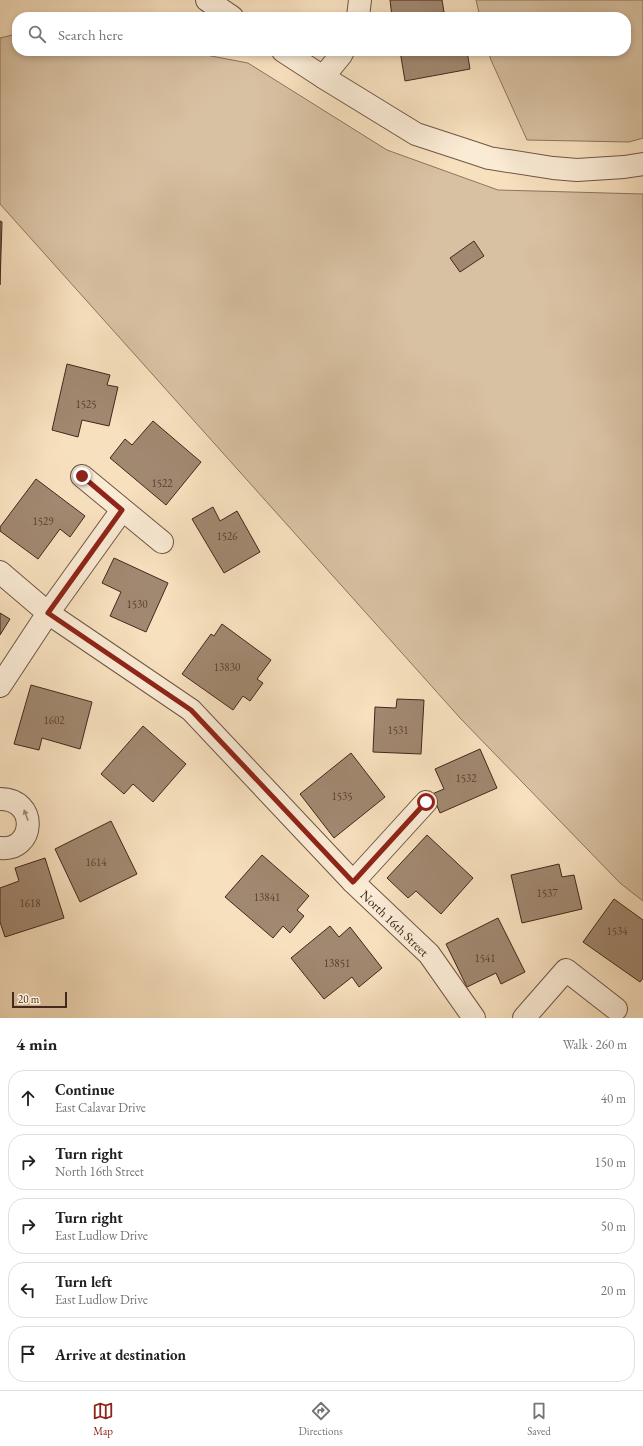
<!DOCTYPE html>
<html lang="en">
<head>
<meta charset="utf-8">
<style>
  body { margin:0; font-family:"EB Garamond",serif; background:#f6f6f6; color:#202124 }
  .scale { position:absolute; left:12px; bottom:10px; width:55px; box-sizing:border-box; padding-left:4px; border:2px solid #43281b; border-top:0; font-size:11px; line-height:14px; white-space:nowrap; color:#43281b; -webkit-text-stroke:3px #faebd5; paint-order:stroke }
  .stop { position:absolute; width:12px; height:12px; margin:-9px; border:3px solid #8f2418; border-radius:50%; background:#fff }
  .stop.end { background:#8f2418; border-color:#fff; box-shadow:0 1px 4px #0008 }
  .list { margin:0; padding:0; list-style:none }
  h2 { display:flex; justify-content:space-between; align-items:center; height:52px; margin:0; padding:0 16px; font-size:17px }
  h2 small { font-size:13px; font-weight:400; color:#757577 }
  .list li { display:grid; grid-template-columns:26px 1fr auto; gap:12px; align-items:center; box-sizing:border-box; height:56px; margin:0 8px 8px; padding:0 8px; border:1px solid #e0e0e0; border-radius:16px }
  .list b { display:block; font-size:15px; white-space:nowrap }
  .list p { margin:0; font-size:13px; white-space:nowrap; color:#757577 }
  .list em { font-size:13px; font-style:normal; color:#757577 }
  .icon { flex:none; width:22px; height:22px; fill:none; stroke:currentColor; stroke-width:2; stroke-linecap:round; stroke-linejoin:round }
  .map { position:relative; flex:none; width:643px; height:1018px; overflow:hidden }
  .search { position:absolute; background:#fff; box-shadow:0 2px 6px #0003; left:12px; right:12px; top:12px; height:44px; display:flex; align-items:center; gap:10px; box-sizing:border-box; padding:0 14px; border-radius:16px; color:#757577; font-size:15px }
  .sheet { height:372px; background:#fff }
  nav { display:flex; justify-content:space-around; align-items:center; box-sizing:border-box; height:56px; border-top:1px solid #e0e0e0; background:#fff; font-size:11px; color:#757577 }
  nav a { display:grid; justify-items:center; gap:2px }
  nav .on { color:#8f2418 }
  .map>svg:first-child { display:block }
  .green { fill:#d8c1a2; stroke:#8e745e }
  .building { fill:#a18870; stroke:#43281b }
  .lines { fill:none; stroke-linecap:round; stroke-linejoin:round }
  .minor-casing { stroke:#705644; stroke-width:24 }
  .tertiary-casing { stroke:#705644; stroke-width:24 }
  .minor { stroke:#faebd5; stroke-width:22 }
  .tertiary { stroke:#faebd5; stroke-width:22 }
  .oneway { fill:#9e8a78 }
  .route { stroke:#8f2418; stroke-width:5 }
  .labels { text-anchor:middle; stroke-width:3; stroke-linejoin:round; paint-order:stroke }
  .number-label { font-size:11px; fill:#5a4030 }
  .street-label { font-size:13px; fill:#43281b; stroke:#faebd5 }
</style>
</head>
<body>
<div class="map">
<svg width="643" height="1018" viewBox="0 0 643 1018">
  <rect width="100%" height="100%" fill="#f7e0be"/>
  <filter id="stains"><feTurbulence type="fractalNoise" baseFrequency=".005" numOctaves="4"/><feColorMatrix values="0 0 0 0 .2 0 0 0 0 .09 0 0 0 0 .02 0 0 0 .5 -.17"/></filter>
  <radialGradient id="worn" r=".72"><stop offset=".6" stop-color="#630" stop-opacity="0"/><stop offset="1" stop-color="#630" stop-opacity=".3"/></radialGradient>
  <g class="green">
    <polygon points="476,0 643,0 643,138 629,142 527,140 491,60 488,51 626,51 626,17 480,17"/>
    <polygon points="17,34 17,51 185,51 248,63 387,150 498,190 643,194 643,901 620,883 461,719 0,204 0,38"/>
  </g>
  <g class="building">
    <polygon points="390,0 442,0 444,12 414,17 392,17"/>
    <polygon points="400,51 450,51 450,53 467,51 470,69 405,81"/>
    <polygon points="0,221 2,222 0,285"/>
    <polygon points="474,241 484,256 460,272 450,258"/>
    <polygon points="67,364 110,375 107,385 118,387 109,426 82,420 78,437 52,430"/>
    <polygon points="153,421 201,462 166,505 110,458 125,439 132,445"/>
    <polygon points="36,479 85,516 70,537 60,529 38,559 0,531 0,527"/>
    <polygon points="213,507 220,521 237,511 260,552 224,573 192,519"/>
    <polygon points="114,558 168,583 146,632 110,616 121,592 102,583"/>
    <polygon points="0,613 10,619 0,635"/>
    <polygon points="222,624 271,660 257,679 263,683 250,701 243,696 233,710 182,674 211,634 214,636"/>
    <polygon points="31,685 92,702 80,749 42,738 39,750 14,744"/>
    <polygon points="397,699 424,700 421,754 373,752 375,707 396,708"/>
    <polygon points="143,726 186,764 153,802 133,784 124,794 101,774"/>
    <polygon points="480,749 497,788 440,813 432,794 444,789 435,769"/>
    <polygon points="351,753 385,797 334,838 300,794"/>
    <polygon points="111,821 137,874 80,902 55,849"/>
    <polygon points="427,835 473,878 441,914 416,891 408,898 387,878"/>
    <polygon points="262,855 309,896 297,910 304,916 290,933 283,926 273,938 225,897"/>
    <polygon points="45,858 64,918 5,937 0,922 0,888 19,881 15,868"/>
    <polygon points="559,864 562,877 574,875 582,909 522,923 511,875"/>
    <polygon points="614,899 643,920 643,978 640,982 583,942"/>
    <polygon points="498,918 525,972 501,984 496,973 467,987 446,944"/>
    <polygon points="330,926 339,937 350,927 382,968 359,987 352,977 324,999 291,958"/>
  </g>
  <g class="lines">
    <defs>
      <g id="minor">
        <polyline points="358,17 360,0"/>
        <polyline points="323,77 341,55 343,51"/>
        <polyline points="82,476 162,542"/>
        <polyline points="0,572 48,613 191,710 353,882 429,954 474,1018"/>
        <polyline points="0,686 48,613 122,510"/>
        <path d="M0,799C39,799 35,852 0,848"/>
        <polyline points="353,882 426,802"/>
        <polyline points="524,1018 566,970 616,1009"/>
      </g>
      <g id="tertiary">
        <polyline points="207,0 232,17"/>
        <polyline points="283,51 323,77 416,134 471,152 489,158 553,168 577,170 624,167 643,164"/>
      </g>
    </defs>
    <use href="#minor" class="minor-casing"/>
    <use href="#tertiary" class="tertiary-casing"/>
    <use href="#minor" class="minor"/>
    <use href="#tertiary" class="tertiary"/>
  </g>
  <defs><path id="oneway-solid" d="M-6-.8H1V-3.2L6.5 0L1 3.2V.8H-6Z"/></defs>
  <use class="oneway" href="#oneway-solid" transform="translate(26 815) rotate(-110)"/>
  <g class="lines">
    <polyline class="route" points="82,476 122,510 48,613 191,710 353,882 426,802"/>
  </g>
  <g class="labels">
    <g class="number-label">
      <text x="86" y="408">1525</text>
      <text x="162" y="487">1522</text>
      <text x="43" y="525">1529</text>
      <text x="227" y="540">1526</text>
      <text x="137" y="608">1530</text>
      <text x="227" y="671">13830</text>
      <text x="54" y="724">1602</text>
      <text x="398" y="734">1531</text>
      <text x="466" y="782">1532</text>
      <text x="342" y="800">1535</text>
      <text x="96" y="866">1614</text>
      <text x="547" y="897">1537</text>
      <text x="267" y="901">13841</text>
      <text x="30" y="907">1618</text>
      <text x="617" y="935">1534</text>
      <text x="485" y="962">1541</text>
      <text x="337" y="967">13851</text>
    </g>
    <g class="street-label">
      <text transform="translate(395 923) rotate(44)" y="5">North 16th Street</text>
    </g>
  </g>
  <rect width="100%" height="100%" filter="url(#stains)"/>
  <rect width="100%" height="100%" fill="url(#worn)"/>
</svg>
<div class="scale">20 m</div>
<div class="stop" style="left:426px;top:802px"></div>
<div class="stop end" style="left:82px;top:476px"></div>
<div class="search"><svg class="icon" aria-label="search" viewBox="0 0 24 24"><circle cx="10" cy="10" r="6"/><path d="M15 15l6 6"/></svg>Search here</div>
</div>
<section class="sheet">
<h2>4 min<small>Walk · 260 m</small></h2>
<ul class="list">
<li><svg class="icon" aria-label="ahead" viewBox="0 0 24 24"><path d="M12 20V5M6 11l6-6 6 6"/></svg><div><b>Continue</b><p>East Calavar Drive</p></div><em>40 m</em></li>
<li><svg class="icon" aria-label="right" viewBox="0 0 24 24"><path d="M7 20v-9h11M14 6l5 5-5 5"/></svg><div><b>Turn right</b><p>North 16th Street</p></div><em>150 m</em></li>
<li><svg class="icon" aria-label="right" viewBox="0 0 24 24"><path d="M7 20v-9h11M14 6l5 5-5 5"/></svg><div><b>Turn right</b><p>East Ludlow Drive</p></div><em>50 m</em></li>
<li><svg class="icon" aria-label="left" viewBox="0 0 24 24"><path d="M17 20v-9H6M10 6l-5 5 5 5"/></svg><div><b>Turn left</b><p>East Ludlow Drive</p></div><em>20 m</em></li>
<li><svg class="icon" aria-label="arrive" viewBox="0 0 24 24"><path d="M6 21V4h12l-3 4 3 4H6"/></svg><div><b>Arrive at destination</b></div></li>
</ul>
</section>
<nav>
<a class="on"><svg class="icon" aria-label="map" viewBox="0 0 24 24"><path d="M3 6l6-2 6 2 6-2v14l-6 2-6-2-6 2zM9 4v14M15 6v14"/></svg>Map</a>
<a><svg class="icon" aria-label="directions" viewBox="0 0 24 24"><path d="M12 3l9 9-9 9-9-9zM9 14v-3h6M13 9l2 2-2 2"/></svg>Directions</a>
<a><svg class="icon" aria-label="saved" viewBox="0 0 24 24"><path d="M7 4h10v16l-5-4-5 4z"/></svg>Saved</a>
</nav>
</body>
</html>
